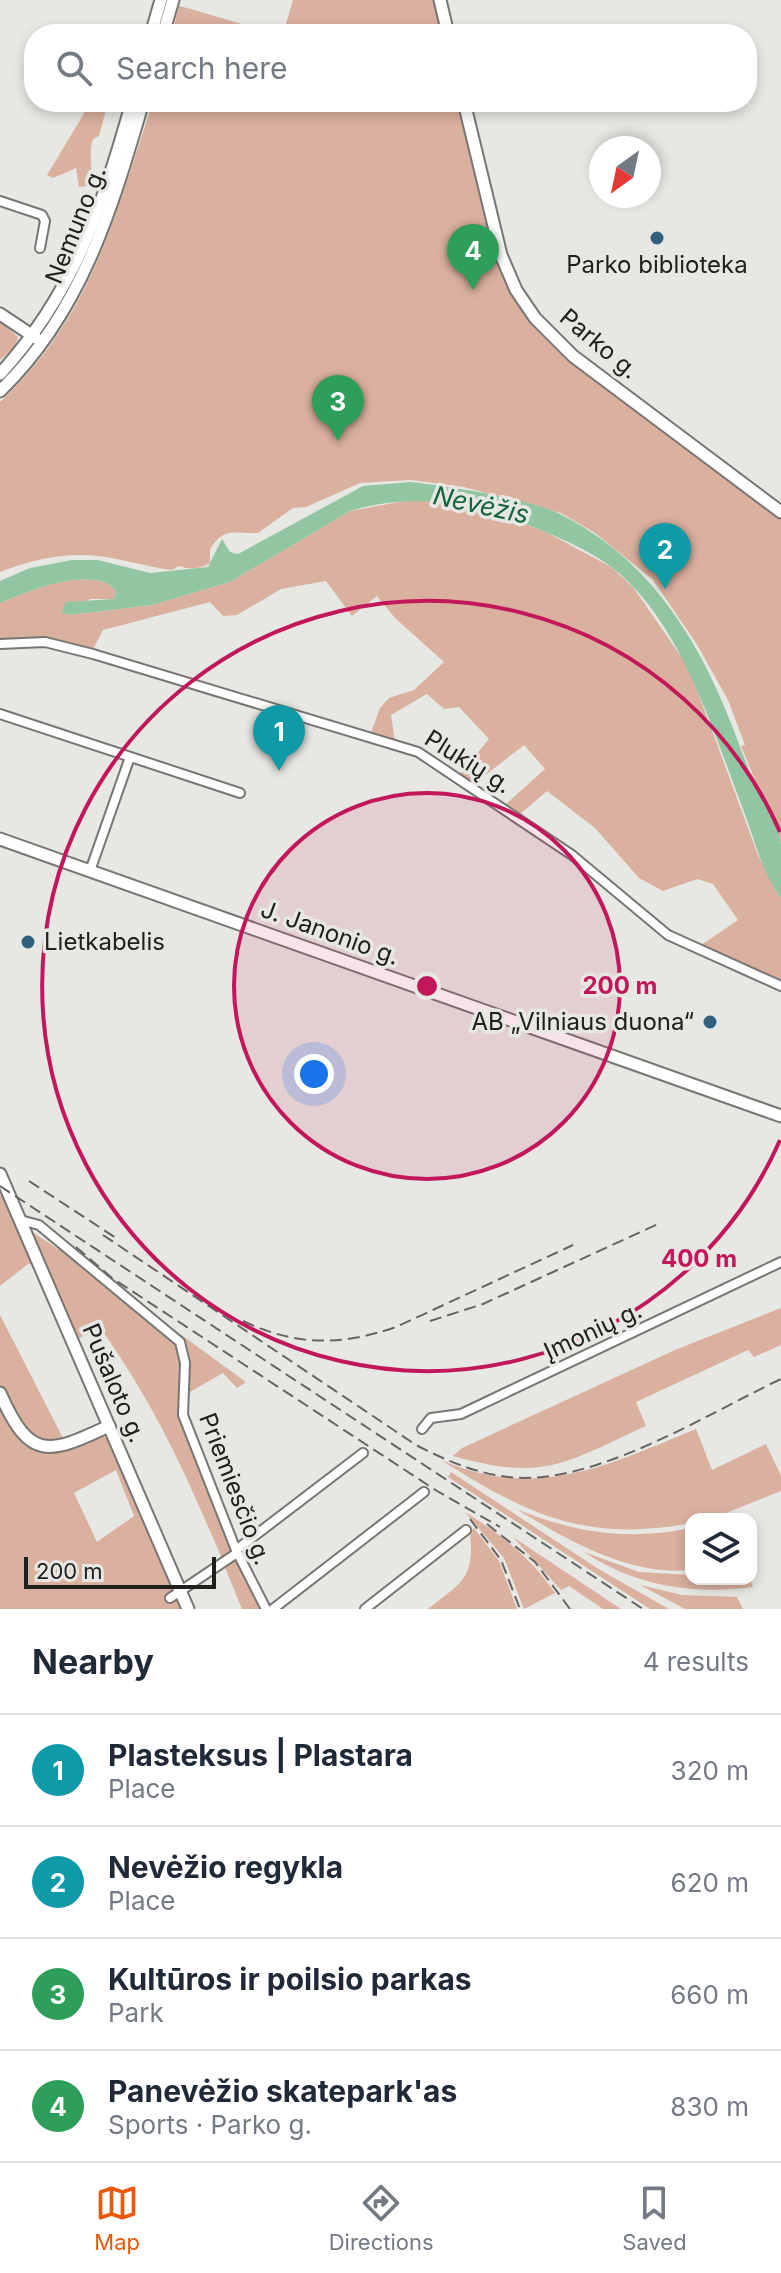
<!DOCTYPE html>
<html lang="en">
<head>
<meta charset="utf-8">
<style>
  body { margin:0; font-family:Inter,sans-serif; background:#f2f2f3; color:#1f2937 }
  .controls { position:absolute; right:24px; bottom:24px; display:grid; overflow:hidden; border-radius:16px; box-shadow:0 4px 12px #0003 }
  .controls button { width:72px; height:72px; display:grid; place-items:center; padding:0; border:0; border-bottom:2px solid #e0e1e3; background:#fff; color:#1f2937; font:40px sans-serif }
  .compass { position:absolute; left:589px; top:136px; width:72px; height:72px; border-radius:50%; background:#fff; box-shadow:0 4px 12px #0003; rotate:213deg }
  .scale { position:absolute; left:24px; bottom:20px; width:192px; box-sizing:border-box; padding-left:8px; border:4px solid #20201f; border-top:0; font-size:22px; line-height:28px; white-space:nowrap; color:#20201f; -webkit-text-stroke:6px #e7e7e3; paint-order:stroke }
  .you { position:absolute; left:314px; top:1074px; width:28px; height:28px; margin:-20px; border:6px solid #fff; border-radius:50%; background:#1a73e8; box-shadow:0 0 0 12px #1a73e833 }
  .badge { display:grid; place-items:center; width:52px; height:52px; border-radius:50%; background:#ea580c; color:#fff; font-size:26px; font-weight:700 }
  .pin { position:absolute; translate:-50% -66px; filter:drop-shadow(0 2px 4px #0008) }
  .pin::after { content:''; position:absolute; top:42px; width:28px; height:24px; background:inherit; clip-path:polygon(0 0,100% 0,50% 100%) }
  .list { margin:0; padding:0; list-style:none }
  h2 { display:flex; justify-content:space-between; align-items:center; height:104px; margin:0; padding:0 32px; font-size:34px }
  h2 small { font-size:26px; font-weight:400; color:#747a83 }
  .list li { display:grid; grid-template-columns:52px 1fr auto; gap:24px; align-items:center; box-sizing:border-box; height:112px; padding:0 32px; border-top:2px solid #e0e1e3 }
  .list b { display:block; font-size:30px; white-space:nowrap }
  .list p { margin:0; font-size:26px; white-space:nowrap; color:#747a83 }
  .list em { font-size:26px; font-style:normal; color:#747a83 }
  .icon { flex:none; width:44px; height:44px; fill:none; stroke:currentColor; stroke-width:2; stroke-linecap:round; stroke-linejoin:round }
  .map { position:relative; flex:none; width:781px; height:1609px; overflow:hidden }
  .search { position:absolute; background:#fff; box-shadow:0 4px 12px #0003; left:24px; right:24px; top:24px; height:88px; display:flex; align-items:center; gap:20px; box-sizing:border-box; padding:0 28px; border-radius:32px; color:#747a83; font-size:30px }
  .sheet { height:552px; background:#fff }
  nav { display:flex; justify-content:space-around; align-items:center; box-sizing:border-box; height:112px; border-top:2px solid #e0e1e3; background:#fff; font-size:22px; color:#747a83 }
  nav a { display:grid; justify-items:center; gap:4px }
  nav .on { color:#ea580c }
  .map>svg:first-child { display:block }
  .green { fill:#dab09f; fill-rule:evenodd }
  .water { fill:#92c6a2 }
  .lines { fill:none; stroke-linecap:round; stroke-linejoin:round }
  .street-casing { stroke:#777673; stroke-width:12 }
  .secondary-casing { stroke:#777673; stroke-width:15 }
  .street { stroke:#fff; stroke-width:8 }
  .secondary { stroke:#fff; stroke-width:11 }
  .rail { stroke:#656563; stroke-width:2; stroke-dasharray:12 6; stroke-linecap:butt }
  .ring { fill:none; stroke:#c2185b; stroke-width:4 }
  .poi-dot { fill:#31607f; stroke:#e7e7e3; stroke-width:3 }
  .labels { text-anchor:middle; stroke-width:7; stroke-linejoin:round; paint-order:stroke }
  .street-label { font-size:24px; fill:#20201f; stroke:#e7e7e3 }
  .poi-label { font-size:24px; fill:#20201f; stroke:#e7e7e3 }
  .water-label { font-size:26px; font-style:italic; fill:#12653a; stroke:#e7e7e3 }
  .centre { fill:#c2185b; stroke:#e7e7e3; stroke-width:4 }
  .ring-label { font-size:24px; text-anchor:middle; font-weight:bold; fill:#c2185b; stroke:#e7e7e3; stroke-width:7; stroke-linejoin:round; paint-order:stroke }
</style>
</head>
<body>
<div class="map">
<svg width="781" height="1609" viewBox="0 0 781 1609">
  <rect width="100%" height="100%" fill="#e7e7e3"/>
  <g class="green">
    <polygon points="293,0 436,0 444,34 283,34"/>
    <polygon points="179,6 191,9 275,34 172,34"/>
    <path d="M91,102H108L99,136L93,139C87,155 96,170 87,186L79,187L76,168L53,178L47,175Z"/>
    <path d="M153,102H461L496,260L525,315L564,356L781,520V843L741,746L745,745L728,700L696,643L653,580L595,533L561,513L464,487L411,480L360,483L306,507L293,508L258,533C236,534 223,526 210,550V563C201,569 189,570 179,566L172,570C147,567 123,559 98,556C66,552 30,560 0,572V402C92,316 114,218 153,102Z"/>
    <polygon points="0,321 18,337 15,347 0,360"/>
    <path d="M415,499L450,502L497,513L548,533L611,567L633,587L689,668L758,855L781,898V984L700,946L738,920L713,884L697,879L663,891L639,878L595,828L547,791L519,815L505,805L545,769L524,745L474,784L459,775L489,739L459,707L444,709L427,694L391,715L395,741L371,733L380,708L389,698L414,690L444,662L395,618L377,596L352,616L326,581L281,589L237,615L223,616L210,602L103,630L92,651L0,642V603C26,592 94,563 116,591L114,599H90L69,615L152,605L230,582L350,511Z"/>
    <polygon points="0,1195 9,1201 35,1264 28,1264 0,1286"/>
    <path d="M31,1231L58,1249L64,1242L136,1302L246,1382L237,1388L223,1373L181,1397L185,1433L232,1550L222,1559C186,1474 155,1405 101,1329L76,1339Z"/>
    <path d="M781,1308V1345L754,1357L748,1350L636,1402L646,1426C564,1463 546,1482 453,1456L462,1448L675,1350Z"/>
    <path d="M0,1315L65,1442L100,1435L112,1440L182,1609H0ZM116,1470L134,1516L97,1542L74,1493Z"/>
    <path d="M696,1429L712,1470L766,1444L781,1476V1491L726,1513L691,1519L686,1524C584,1542 526,1514 441,1460C537,1501 606,1466 696,1429Z"/>
    <polygon points="451,1472 600,1570 669,1609 650,1609 448,1477"/>
    <path d="M516,1509C575,1533 628,1541 691,1528V1570C628,1576 568,1540 516,1509Z"/>
    <path d="M465,1512C502,1535 531,1558 555,1593L524,1609L504,1558Z"/>
    <path d="M474,1528L499,1561L517,1609H428C462,1582 475,1579 470,1532Z"/>
    <polygon points="513,1537 621,1609 603,1609 569,1586 561,1590"/>
    <path d="M584,1552L639,1572L691,1575V1579H750L753,1587C693,1595 635,1586 584,1552Z"/>
    <polygon points="232,1560 237,1562 263,1609 242,1609 224,1565"/>
    <polygon points="640,1585 682,1595 737,1597 743,1609 685,1609"/>
  </g>
  <path class="water" d="M411,482C451,487 524,497 560,514C661,565 709,658 745,760C755,787 776,816 781,844C781,861 781,881 781,898C761,871 755,840 743,809C713,731 680,618 610,566C584,547 553,535 523,523C466,501 410,493 350,511L230,582L152,605L69,615L62,612L66,602L114,599L116,591C94,563 26,592 0,603V581L30,568L72,560H98L150,573L208,567L222,539L230,552L238,554L363,486Z"/>
  <g class="lines">
    <defs>
      <g id="street">
        <polyline points="0,201 42,215 45,221 40,248"/>
        <polyline points="0,644 45,642 93,654 418,752 572,855 668,935 781,986"/>
        <polyline points="0,714 240,793"/>
        <polyline points="90,871 130,757"/>
        <polyline points="20,1220 39,1225 180,1342 185,1363 183,1415 236,1550 266,1609"/>
        <polyline points="422,1429 431,1418 461,1414 781,1262"/>
        <polyline points="236,1550 363,1453"/>
        <polyline points="170,1598 237,1553"/>
        <polyline points="273,1609 424,1492"/>
        <polyline points="365,1609 466,1530"/>
      </g>
      <g id="secondary">
        <polyline points="440,0 448,34"/>
        <polyline points="151,34 161,0"/>
        <polyline points="163,34 173,0"/>
        <polyline points="464,102 501,255 516,290 535,318 573,356 781,512"/>
        <polyline points="0,314 36,338"/>
        <path d="M0,374C75,292 102,207 132,102"/>
        <path d="M0,391C82,312 112,208 143,102"/>
        <polyline points="0,839 781,1116"/>
        <polyline points="0,1174 188,1609"/>
        <path d="M0,1393C30,1462 49,1454 109,1426"/>
      </g>
    </defs>
    <use href="#street" class="street-casing"/>
    <use href="#secondary" class="secondary-casing"/>
    <use href="#street" class="street"/>
    <use href="#secondary" class="secondary"/>
    <g class="rail">
      <polyline points="29,1181 116,1238"/>
      <polyline points="0,1186 643,1609"/>
      <path d="M103,1235L416,1445C445,1460 475,1473 508,1477C592,1487 705,1415 781,1379"/>
      <polyline points="76,1247 112,1278 437,1491 500,1527"/>
      <path d="M243,1321C296,1346 341,1346 396,1327L573,1245"/>
      <polyline points="430,1321 483,1304 658,1224"/>
      <polyline points="470,1519 501,1560 520,1609"/>
      <polyline points="487,1524 535,1562 570,1609"/>
    </g>
  </g>
  <circle cx="427" cy="986" r="193" fill="#c2185b" fill-opacity=".12"/>
  <g class="ring">
    <circle cx="427" cy="986" r="193"/>
    <path d="M780 1140A385 385 0 1 1 780 832"/>
  </g>
  <g class="poi-dot">
    <circle cx="657" cy="238" r="8"/>
    <circle cx="28" cy="942" r="8"/>
    <circle cx="710" cy="1022" r="8"/>
  </g>
  <g class="labels">
    <g class="street-label">
      <text transform="translate(76 225) rotate(-68)" y="8">Nemuno g.</text>
      <text transform="translate(599 344) rotate(40)" y="8">Parko g.</text>
      <text transform="translate(468 762) rotate(32)" y="8">Plukių g.</text>
      <text transform="translate(330 933) rotate(20)" y="8">J. Janonio g.</text>
      <text transform="translate(593 1331) rotate(-25)" y="8">Įmonių g.</text>
      <text transform="translate(114 1383) rotate(67)" y="8">Pušaloto g.</text>
      <text transform="translate(235 1489) rotate(69)" y="8">Priemiesčio g.</text>
    </g>
    <g class="poi-label">
      <text x="657" y="273">Parko biblioteka</text>
      <text x="44" y="950" text-anchor="start">Lietkabelis</text>
      <text x="694" y="1030" text-anchor="end">AB „Vilniaus duona“</text>
    </g>
    <g class="water-label">
      <text transform="translate(481 505) rotate(12)" y="9">Nevėžis</text>
    </g>
  </g>
  <circle cx="427" cy="986" r="12" class="centre"/>
  <g class="ring-label">
    <text x="620" y="994">200 m</text>
    <text x="699" y="1267">400 m</text>
  </g>
</svg>
<div class="controls">
<button><svg class="icon" aria-label="layers" viewBox="0 0 24 24"><path d="M12 4l9 5-9 5-9-5zM3 14l9 5 9-5"/></svg></button>
</div>
<svg class="compass" viewBox="-18 -18 36 36"><path d="M0-13l5 13h-10z" fill="#e53935"/><path d="M0 13l5-13h-10z" fill="#747a83"/></svg>
<div class="scale">200 m</div>
<div class="you"></div>
<div class="pin badge" style="left:279px;top:771px;background:#0f9aa8">1</div>
<div class="pin badge" style="left:665px;top:589px;background:#0f9aa8">2</div>
<div class="pin badge" style="left:338px;top:441px;background:#2e9e5b">3</div>
<div class="pin badge" style="left:473px;top:290px;background:#2e9e5b">4</div>
<div class="search"><svg class="icon" aria-label="search" viewBox="0 0 24 24"><circle cx="10" cy="10" r="6"/><path d="M15 15l6 6"/></svg>Search here</div>
</div>
<section class="sheet">
<h2>Nearby<small>4 results</small></h2>
<ul class="list">
<li><span class="badge" style="background:#0f9aa8">1</span><div><b>Plasteksus | Plastara</b><p>Place</p></div><em>320 m</em></li>
<li><span class="badge" style="background:#0f9aa8">2</span><div><b>Nevėžio regykla</b><p>Place</p></div><em>620 m</em></li>
<li><span class="badge" style="background:#2e9e5b">3</span><div><b>Kultūros ir poilsio parkas</b><p>Park</p></div><em>660 m</em></li>
<li><span class="badge" style="background:#2e9e5b">4</span><div><b>Panevėžio skatepark'as</b><p>Sports · Parko g.</p></div><em>830 m</em></li>
</ul>
</section>
<nav>
<a class="on"><svg class="icon" aria-label="map" viewBox="0 0 24 24"><path d="M3 6l6-2 6 2 6-2v14l-6 2-6-2-6 2zM9 4v14M15 6v14"/></svg>Map</a>
<a><svg class="icon" aria-label="directions" viewBox="0 0 24 24"><path d="M12 3l9 9-9 9-9-9zM9 14v-3h6M13 9l2 2-2 2"/></svg>Directions</a>
<a><svg class="icon" aria-label="saved" viewBox="0 0 24 24"><path d="M7 4h10v16l-5-4-5 4z"/></svg>Saved</a>
</nav>
</body>
</html>
